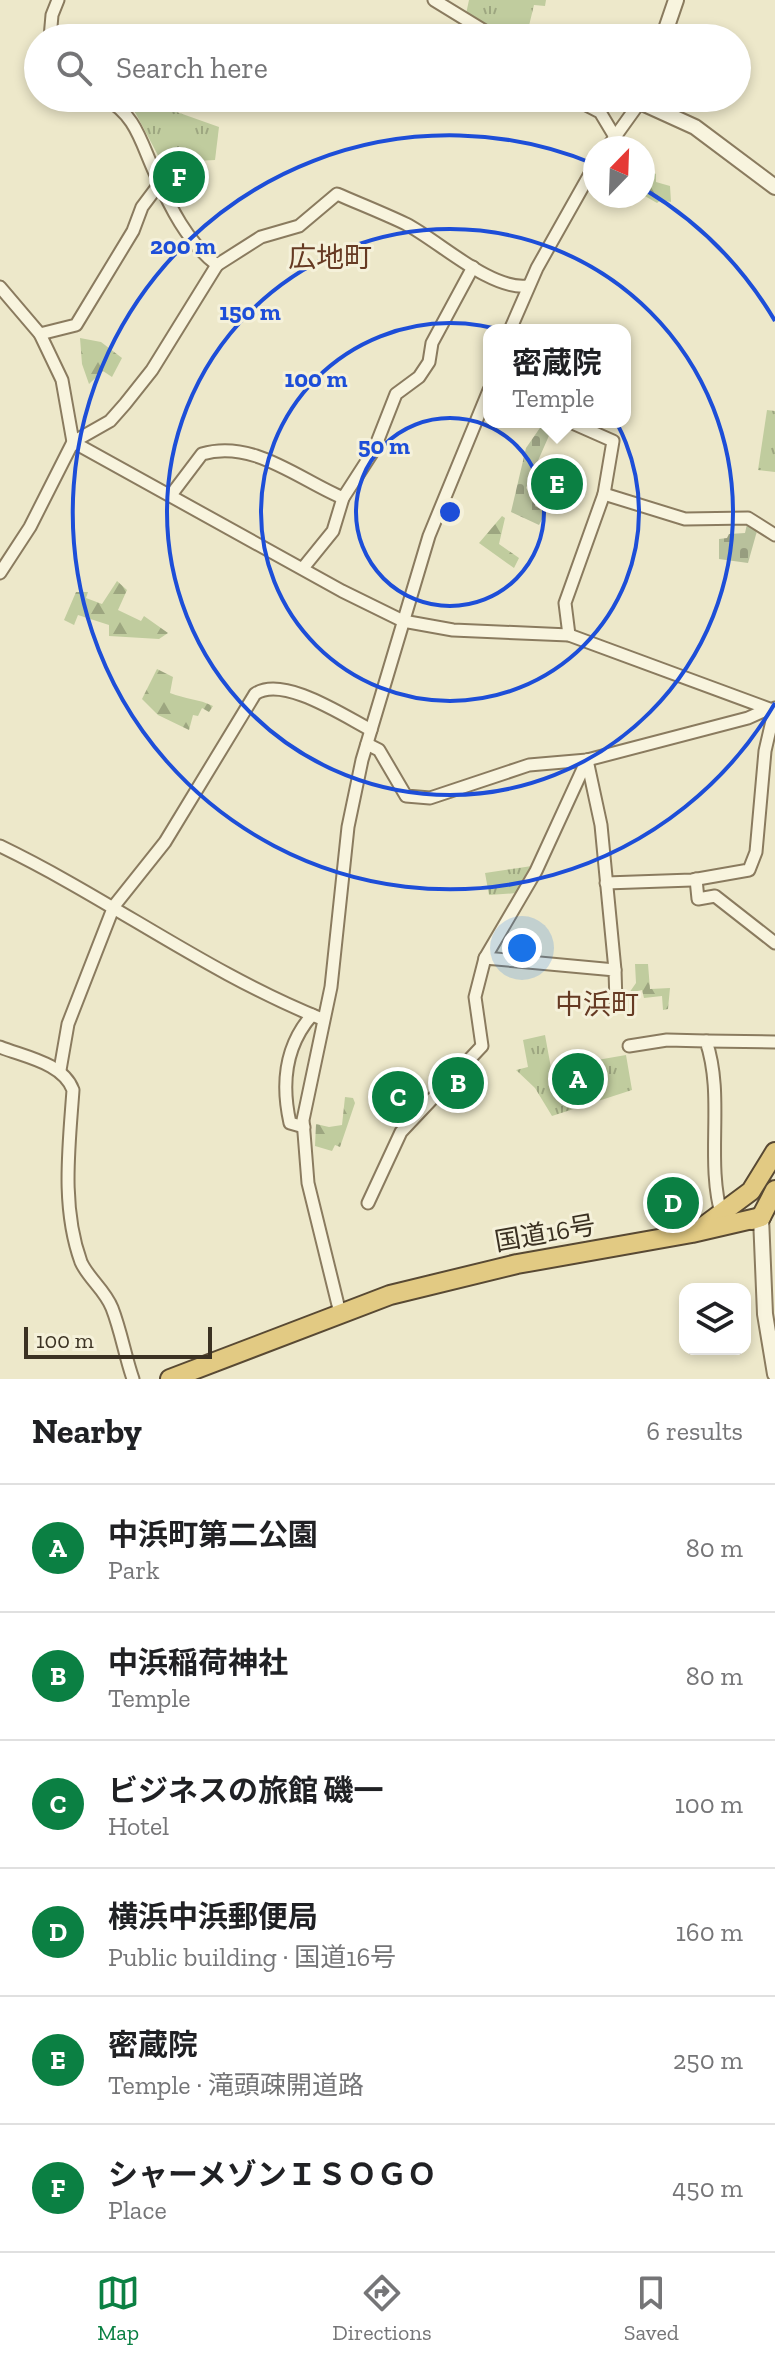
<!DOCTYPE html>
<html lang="en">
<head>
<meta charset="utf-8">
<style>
  body { margin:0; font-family:"Zilla Slab","Noto Sans JP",serif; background:#f6f6f6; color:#202124 }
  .controls { position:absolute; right:24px; bottom:24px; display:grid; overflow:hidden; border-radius:16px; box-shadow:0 4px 12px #0003 }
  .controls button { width:72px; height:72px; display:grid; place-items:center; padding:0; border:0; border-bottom:2px solid #e0e0e0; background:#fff; color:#202124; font:40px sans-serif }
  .compass { position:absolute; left:583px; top:136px; width:72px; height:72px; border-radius:50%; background:#fff; box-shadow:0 4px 12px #0003; rotate:23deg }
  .scale { position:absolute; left:24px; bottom:20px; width:188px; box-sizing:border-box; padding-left:8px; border:4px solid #3b3122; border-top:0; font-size:22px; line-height:28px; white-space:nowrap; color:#3b3122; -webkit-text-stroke:6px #f5f1da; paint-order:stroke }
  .you { position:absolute; left:522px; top:948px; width:28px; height:28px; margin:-20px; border:6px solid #fff; border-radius:50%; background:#1a73e8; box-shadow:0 0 0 12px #1a73e833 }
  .badge { display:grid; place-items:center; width:52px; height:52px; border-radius:50%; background:#0b8043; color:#fff; font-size:26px; font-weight:700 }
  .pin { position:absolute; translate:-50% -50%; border:4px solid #fff; box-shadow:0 2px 8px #0006 }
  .popup { position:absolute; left:483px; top:324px; width:148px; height:104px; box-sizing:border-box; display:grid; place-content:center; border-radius:16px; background:#fff; filter:drop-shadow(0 2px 6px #0005); font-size:26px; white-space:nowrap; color:#757577 }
  .popup b { font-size:30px; color:#202124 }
  .popup::after { content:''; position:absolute; left:50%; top:100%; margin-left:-16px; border:16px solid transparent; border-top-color:#fff }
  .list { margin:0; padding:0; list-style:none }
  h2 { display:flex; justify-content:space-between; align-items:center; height:104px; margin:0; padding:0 32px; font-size:34px }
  h2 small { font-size:26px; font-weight:400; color:#757577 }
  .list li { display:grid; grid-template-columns:52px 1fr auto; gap:24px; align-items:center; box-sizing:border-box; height:128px; padding:0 32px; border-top:2px solid #e0e0e0 }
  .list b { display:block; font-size:30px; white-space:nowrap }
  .list p { margin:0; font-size:26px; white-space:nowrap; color:#757577 }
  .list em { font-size:26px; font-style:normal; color:#757577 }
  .icon { flex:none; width:44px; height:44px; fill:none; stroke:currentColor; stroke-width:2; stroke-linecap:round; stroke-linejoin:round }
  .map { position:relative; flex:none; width:775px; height:1379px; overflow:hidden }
  .search { position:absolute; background:#fff; box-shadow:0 4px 12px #0003; left:24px; right:24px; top:24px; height:88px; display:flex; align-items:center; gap:20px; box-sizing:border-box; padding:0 28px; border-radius:44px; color:#757577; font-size:30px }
  .sheet { height:872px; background:#fff }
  nav { display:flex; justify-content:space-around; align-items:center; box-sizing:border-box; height:112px; border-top:2px solid #e0e0e0; background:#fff; font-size:22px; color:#757577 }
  nav a { display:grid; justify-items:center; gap:4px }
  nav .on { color:#0b8043 }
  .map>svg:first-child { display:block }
  .forest { fill:url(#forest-firs) }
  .cemetery { fill:url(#cemetery-stones) }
  .park { fill:url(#park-tufts) }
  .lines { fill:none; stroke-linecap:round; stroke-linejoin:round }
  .minor-casing { stroke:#8a7b5f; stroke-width:15 }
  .tertiary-casing { stroke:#8a7b5f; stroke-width:18 }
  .trunk-casing { stroke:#584933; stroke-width:22 }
  .minor { stroke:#f8f4de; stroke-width:11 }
  .tertiary { stroke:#f8f4de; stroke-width:14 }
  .trunk { stroke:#e2ca83; stroke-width:18 }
  .ring { fill:none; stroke:#1d4ed8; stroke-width:4 }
  .labels { text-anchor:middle; stroke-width:6; stroke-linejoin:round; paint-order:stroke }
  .street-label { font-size:26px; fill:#3b3122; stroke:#f5f1da }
  .neighbourhood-label { font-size:28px; fill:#663a23; stroke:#f5f1da }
  .centre { fill:#1d4ed8; stroke:#f5f1da; stroke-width:4 }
  .ring-label { font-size:24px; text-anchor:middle; font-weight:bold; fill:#1d4ed8; stroke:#f5f1da; stroke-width:6; stroke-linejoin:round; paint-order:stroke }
</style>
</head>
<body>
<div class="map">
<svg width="775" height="1379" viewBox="0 0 775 1379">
  <defs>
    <pattern id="forest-firs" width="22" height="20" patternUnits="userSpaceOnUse" patternTransform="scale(2)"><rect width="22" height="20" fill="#c0cc9e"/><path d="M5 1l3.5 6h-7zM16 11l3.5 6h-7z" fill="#9da680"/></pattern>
    <pattern id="cemetery-stones" width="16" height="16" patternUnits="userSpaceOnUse" patternTransform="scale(2)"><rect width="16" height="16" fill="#b8c19c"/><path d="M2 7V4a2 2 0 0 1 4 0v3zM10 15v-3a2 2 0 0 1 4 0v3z" fill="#979d7f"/></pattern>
    <pattern id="park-tufts" width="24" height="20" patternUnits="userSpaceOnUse" patternTransform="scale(2)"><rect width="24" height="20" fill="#c0cc9e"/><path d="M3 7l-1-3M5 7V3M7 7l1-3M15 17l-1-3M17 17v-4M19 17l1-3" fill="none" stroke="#9da680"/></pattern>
  </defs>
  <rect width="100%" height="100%" fill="#ede8ca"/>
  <g class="forest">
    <polygon points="648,170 656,174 656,182 670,186 671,202 661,200 657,203 643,195"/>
    <polygon points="80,338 101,342 122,358 112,377 103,371 89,384 82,364"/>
    <polygon points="502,516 505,518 499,544 519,558 514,568 479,543"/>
    <polygon points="117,581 127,590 118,610 141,621 144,616 168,633 159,639 109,636 109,625 78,615 74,625 64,620 76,592 88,592 86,598 102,604"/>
    <path d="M157,669L173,677L170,693C185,699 199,699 213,706L209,712L202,708L198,716L193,715L189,730L158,715L142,699Z"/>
    <polygon points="635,964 648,964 650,989 670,988 668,1009 663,1010 662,996 644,998 642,990 629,993 636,983"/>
    <polygon points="345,1097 353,1098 355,1103 340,1147 335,1145 332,1151 315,1146 316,1124 329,1127 342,1125"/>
  </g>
  <g class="cemetery">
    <polygon points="544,422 555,422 526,488 537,499 535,506 546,512 539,525 511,512 526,448"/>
    <polygon points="747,524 757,531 748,563 719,559 719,539 727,538 729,534 745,533"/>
  </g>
  <g class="park">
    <polygon points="469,0 546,0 545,6 534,5 526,38 505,38 466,14"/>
    <polygon points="143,100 219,127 215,160 162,163 135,112"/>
    <polygon points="767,410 775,411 775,472 758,470"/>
    <polygon points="532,866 517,893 489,895 485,873"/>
    <polygon points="545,1035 551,1068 626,1055 632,1090 552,1116 535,1088 516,1070 528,1067 523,1040"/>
  </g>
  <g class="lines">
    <defs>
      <g id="minor">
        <polyline points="434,0 496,38"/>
        <polyline points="50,38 52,15 58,0"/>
        <path d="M104,98C136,114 141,143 155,173C170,207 187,242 217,265L261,237L299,226L337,194C360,204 383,213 406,224C439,241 490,290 527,286"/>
        <polyline points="573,98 600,112 615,137"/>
        <polyline points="607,148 640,102"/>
        <polyline points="0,287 40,334 62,380 73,442 342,591 403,621 453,630 569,635 775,711"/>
        <polyline points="510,330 537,268 595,165"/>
        <polyline points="40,334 76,325 133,231 142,207 160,183"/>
        <polyline points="604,494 685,519 748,518 775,535"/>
        <path d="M171,495L202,454C253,439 298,479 343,498"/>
        <polyline points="303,568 333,531 343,498 374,450 396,394 419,377 429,362 432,343 473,267"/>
        <polyline points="0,573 30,527 73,442 110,421 125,404 152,370 217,265"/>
        <polyline points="569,635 565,603 604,494 613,441 570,422"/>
        <polyline points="367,744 379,750 406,796 430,798 529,765 587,760 748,718 768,709"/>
        <polyline points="587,760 601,825 615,970"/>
        <path d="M0,846C110,899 209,974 322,1019"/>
        <polyline points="696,879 698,899 715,896 775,943"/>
        <polyline points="606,883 692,880 749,870 756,852 765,751 775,708"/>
        <polyline points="485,958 536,871 587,760"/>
        <polyline points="706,1041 775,1042"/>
        <path d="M629,1046L667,1040L706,1041C725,1097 705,1159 722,1217"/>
        <path d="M0,1047C25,1057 63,1063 73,1090C69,1147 61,1207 81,1262C88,1278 105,1290 112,1308C121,1331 125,1356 133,1379"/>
        <path d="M60,1070L68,1024L114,906L165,842L255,694C283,675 344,716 371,730"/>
        <path d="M304,1127L290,1123C281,1083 285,1046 312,1015"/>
        <polyline points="368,1203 401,1132 482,1046 475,997 485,958 615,970 616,1003"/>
        <polyline points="340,1313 308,1183 303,1120 331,987 348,827 362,760 429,536 489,390"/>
      </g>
      <g id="tertiary">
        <polyline points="663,38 676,0"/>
        <polyline points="642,98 640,102 695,127 775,187"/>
        <polyline points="761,1217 765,1314 775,1374"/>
      </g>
      <g id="trunk">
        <polyline points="752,1220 761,1217 775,1190"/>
        <polyline points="704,1226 751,1191 775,1152"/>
        <polyline points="170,1379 390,1295 517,1264 692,1233 761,1217"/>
      </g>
    </defs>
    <use href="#minor" class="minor-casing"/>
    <use href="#tertiary" class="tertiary-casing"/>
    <use href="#trunk" class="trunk-casing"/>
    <use href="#minor" class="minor"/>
    <use href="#tertiary" class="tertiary"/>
    <use href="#trunk" class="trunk"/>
  </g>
  <g class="ring">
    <circle cx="450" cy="512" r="94"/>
    <circle cx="450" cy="512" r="189"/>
    <circle cx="450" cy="512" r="283"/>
    <path d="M775 703A377 377 0 1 1 594 164M644 189A377 377 0 0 1 775 321"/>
  </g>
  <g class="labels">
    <g class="street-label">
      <text transform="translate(545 1233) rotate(-10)" y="9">国道16号</text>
    </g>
    <g class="neighbourhood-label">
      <text x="330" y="267">広地町</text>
      <text x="597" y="1014">中浜町</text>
    </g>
  </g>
  <circle cx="450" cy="512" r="12" class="centre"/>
  <g class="ring-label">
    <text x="183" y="254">200 m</text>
    <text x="250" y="320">150 m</text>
    <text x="316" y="387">100 m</text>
    <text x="384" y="454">50 m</text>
  </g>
</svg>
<div class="controls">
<button><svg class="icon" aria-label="layers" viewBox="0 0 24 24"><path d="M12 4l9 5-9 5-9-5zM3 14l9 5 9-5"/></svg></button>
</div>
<svg class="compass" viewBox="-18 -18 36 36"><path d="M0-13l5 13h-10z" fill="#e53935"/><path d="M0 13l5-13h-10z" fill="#757577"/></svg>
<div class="scale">100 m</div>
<div class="you"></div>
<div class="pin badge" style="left:578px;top:1079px">A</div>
<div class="pin badge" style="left:458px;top:1083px">B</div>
<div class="pin badge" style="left:398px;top:1097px">C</div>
<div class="pin badge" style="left:673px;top:1203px">D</div>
<div class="pin badge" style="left:557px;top:484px">E</div>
<div class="popup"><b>密蔵院</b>Temple</div>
<div class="pin badge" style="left:179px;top:177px">F</div>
<div class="search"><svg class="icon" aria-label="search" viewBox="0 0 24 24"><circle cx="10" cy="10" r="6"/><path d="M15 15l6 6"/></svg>Search here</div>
</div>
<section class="sheet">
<h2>Nearby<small>6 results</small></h2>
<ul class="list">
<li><span class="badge">A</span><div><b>中浜町第二公園</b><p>Park</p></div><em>80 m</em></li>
<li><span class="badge">B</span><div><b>中浜稲荷神社</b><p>Temple</p></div><em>80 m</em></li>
<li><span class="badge">C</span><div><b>ビジネスの旅館 磯一</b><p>Hotel</p></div><em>100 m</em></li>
<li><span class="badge">D</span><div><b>横浜中浜郵便局</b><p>Public building · 国道16号</p></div><em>160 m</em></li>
<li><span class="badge">E</span><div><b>密蔵院</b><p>Temple · 滝頭疎開道路</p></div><em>250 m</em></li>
<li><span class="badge">F</span><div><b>シャーメゾンＩＳＯＧＯ</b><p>Place</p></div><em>450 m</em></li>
</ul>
</section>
<nav>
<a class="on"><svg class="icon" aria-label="map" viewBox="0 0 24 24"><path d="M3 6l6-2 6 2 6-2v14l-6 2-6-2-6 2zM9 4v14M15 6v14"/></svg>Map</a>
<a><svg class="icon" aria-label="directions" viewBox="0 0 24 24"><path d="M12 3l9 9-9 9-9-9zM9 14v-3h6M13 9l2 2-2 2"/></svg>Directions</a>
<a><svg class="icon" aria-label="saved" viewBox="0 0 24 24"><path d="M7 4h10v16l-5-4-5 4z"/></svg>Saved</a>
</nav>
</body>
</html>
